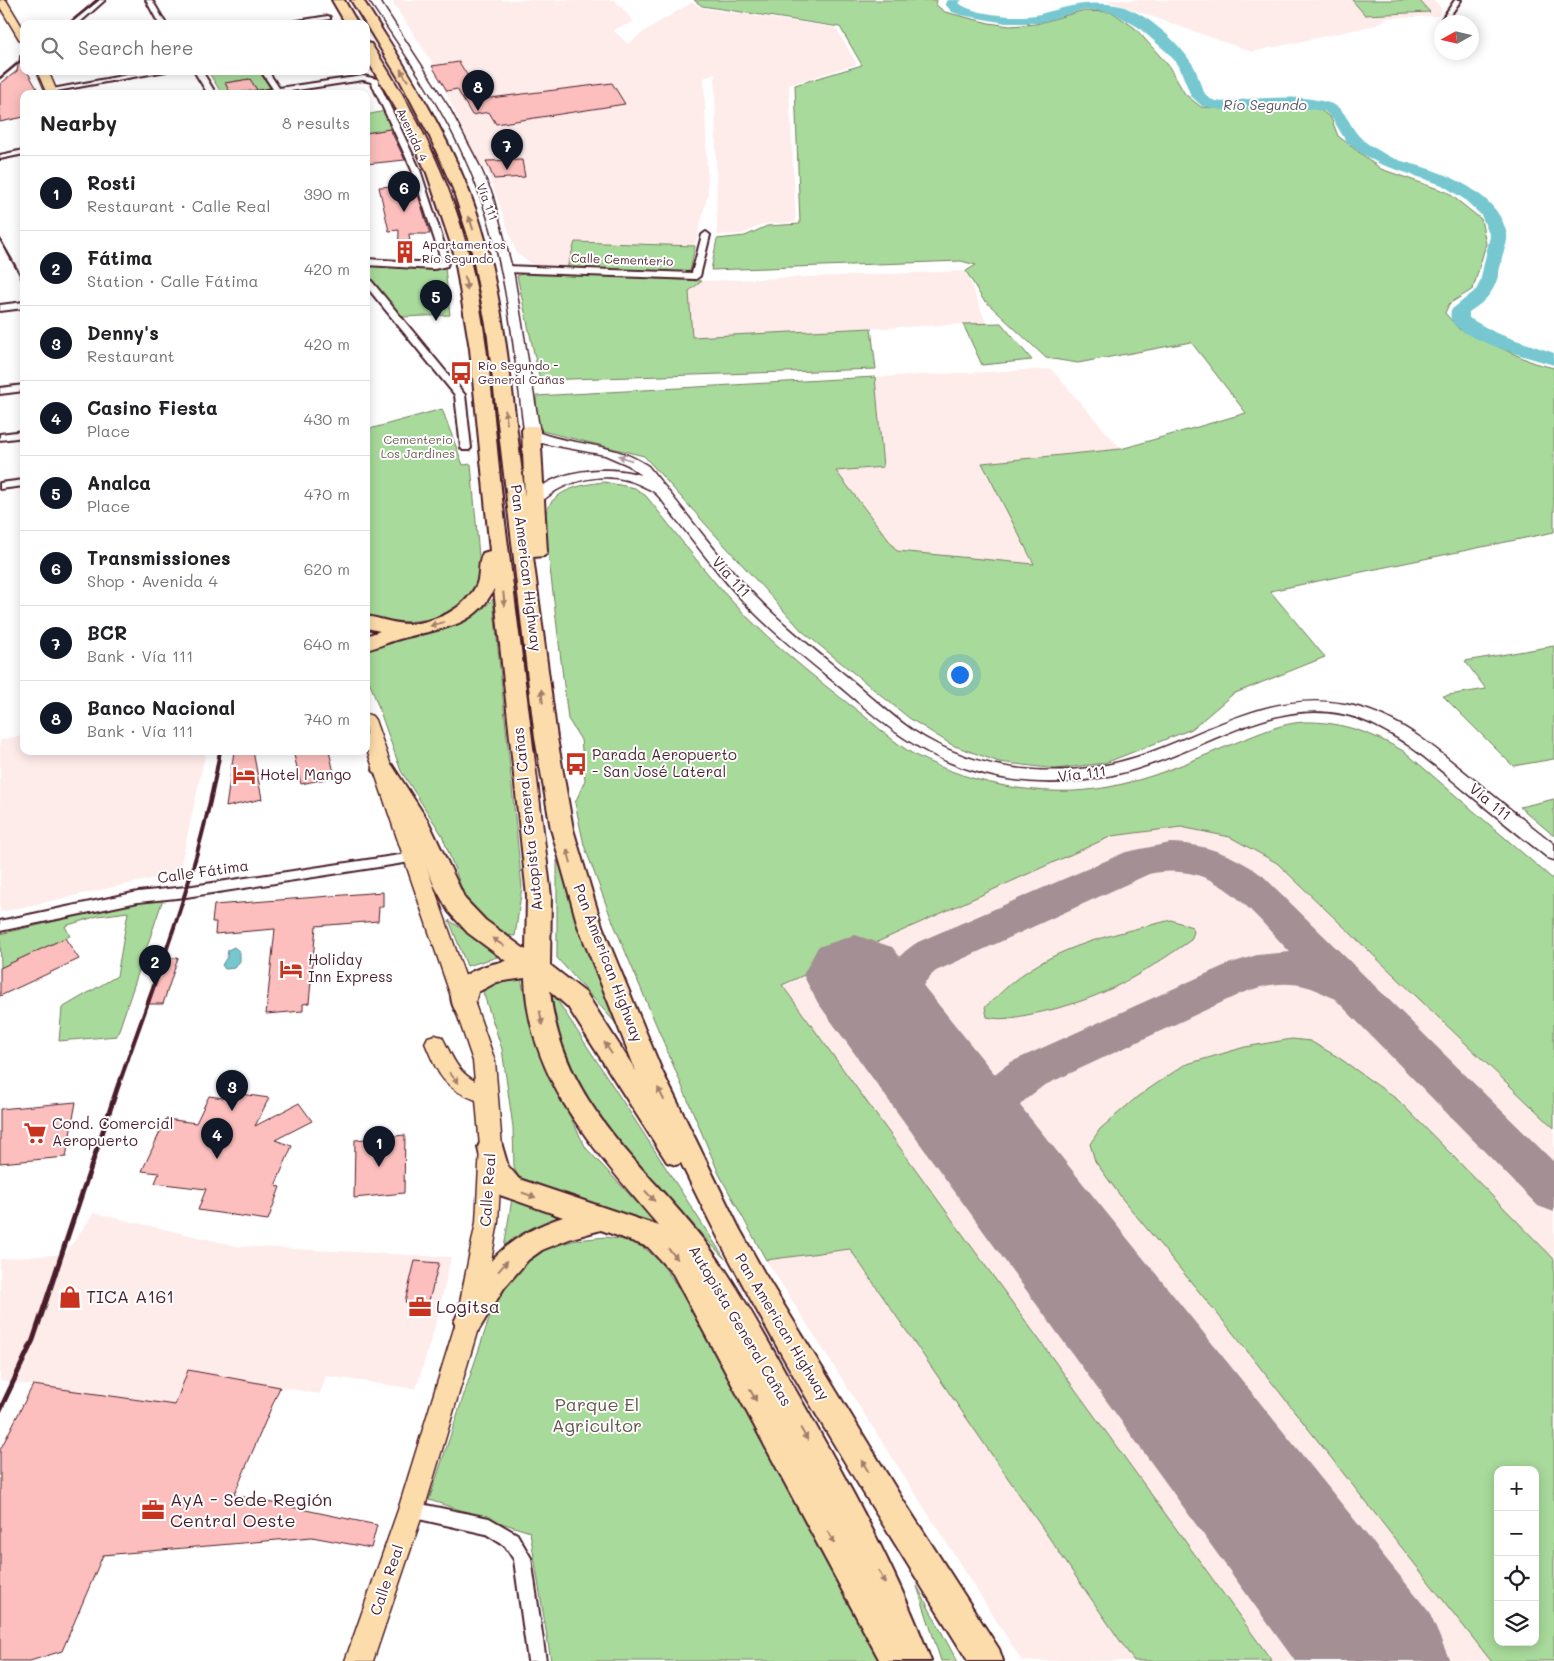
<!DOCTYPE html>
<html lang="en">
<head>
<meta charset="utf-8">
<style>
  body { margin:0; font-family:Mali,sans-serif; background:#f6f6f6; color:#202124 }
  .controls { position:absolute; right:15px; bottom:15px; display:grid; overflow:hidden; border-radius:10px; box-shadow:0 2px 12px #0003 }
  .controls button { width:45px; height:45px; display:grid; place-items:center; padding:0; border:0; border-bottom:1px solid #e0e0e0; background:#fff; color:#202124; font:25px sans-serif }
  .compass { position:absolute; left:1434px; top:15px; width:45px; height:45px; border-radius:50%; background:#fff; box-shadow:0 2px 12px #0003; rotate:262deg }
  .you { position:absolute; left:959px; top:674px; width:18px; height:18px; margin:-12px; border:4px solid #fff; border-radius:50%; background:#1a73e8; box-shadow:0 0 0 8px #1a73e833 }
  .badge { display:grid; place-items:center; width:32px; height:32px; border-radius:50%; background:#111827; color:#fff; font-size:16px; font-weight:700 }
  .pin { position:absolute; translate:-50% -41px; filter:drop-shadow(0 1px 2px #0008) }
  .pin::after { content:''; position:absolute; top:26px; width:18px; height:15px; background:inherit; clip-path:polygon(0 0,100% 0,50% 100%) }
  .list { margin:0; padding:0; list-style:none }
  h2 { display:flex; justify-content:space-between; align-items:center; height:65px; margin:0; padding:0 20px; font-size:21px }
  h2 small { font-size:16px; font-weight:400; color:#757577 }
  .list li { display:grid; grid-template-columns:32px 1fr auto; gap:15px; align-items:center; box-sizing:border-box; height:75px; padding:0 20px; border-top:1px solid #e0e0e0 }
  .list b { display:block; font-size:19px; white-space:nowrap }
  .list p { margin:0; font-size:16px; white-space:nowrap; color:#757577 }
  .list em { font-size:16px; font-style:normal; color:#757577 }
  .icon { flex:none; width:28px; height:28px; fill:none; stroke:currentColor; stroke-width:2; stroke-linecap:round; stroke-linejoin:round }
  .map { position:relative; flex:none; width:1554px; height:1661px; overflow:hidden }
  .search { position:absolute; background:#fff; box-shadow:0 2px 12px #0003; left:20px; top:20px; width:350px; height:55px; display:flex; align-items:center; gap:12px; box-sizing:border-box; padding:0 18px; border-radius:10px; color:#757577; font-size:19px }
  .panel { position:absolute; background:#fff; box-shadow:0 2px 12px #0003; left:20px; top:90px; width:350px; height:665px; border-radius:10px }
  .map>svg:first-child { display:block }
  .built { fill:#feeceb; fill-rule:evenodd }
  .green { fill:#a8da9b; stroke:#797c63; fill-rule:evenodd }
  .water { fill:#76c7cf; stroke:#64848d }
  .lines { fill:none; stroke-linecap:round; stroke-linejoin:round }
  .river { fill:#76c7cf; fill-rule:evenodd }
  .taxiway { fill:#a48f95; fill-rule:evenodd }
  .runway { fill:#a48f95; fill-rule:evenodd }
  .building { fill:#fcbfbd; stroke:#4a1f2b }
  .street-casing { stroke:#4a1f2b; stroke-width:4 }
  .secondary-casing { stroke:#4a1f2b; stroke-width:3 }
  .primary-casing { stroke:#4a1f2b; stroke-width:3 }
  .highway-casing { stroke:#4a1f2b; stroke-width:4 }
  .street { fill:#fff; fill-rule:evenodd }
  .secondary { fill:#fff; fill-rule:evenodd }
  .primary { fill:#fddcac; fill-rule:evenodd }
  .highway { fill:#fddcac; fill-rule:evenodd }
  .rail-far3 { stroke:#4a1f2b; stroke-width:2.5 }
  .rail-far2 { stroke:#4a1f2b; stroke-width:3 }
  .rail-far1 { stroke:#4a1f2b; stroke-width:4 }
  .rail { stroke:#4a1f2b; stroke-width:5 }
  .oneway { fill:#a47e6c }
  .oneway2 { fill:#ae9aa0 }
  .labels { text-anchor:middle; stroke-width:4; stroke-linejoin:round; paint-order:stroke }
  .far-street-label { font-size:12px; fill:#4a1f2b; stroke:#fff }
  .far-poi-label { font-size:12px; fill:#4a1f2b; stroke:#fff; text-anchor:start }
  .far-park-label { font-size:12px; fill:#66574d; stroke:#fff }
  .far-water-label { font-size:14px; font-style:italic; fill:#595a64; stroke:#fff }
  .street-label { font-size:15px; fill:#4a1f2b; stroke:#fff }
  .poi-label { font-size:15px; fill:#4a1f2b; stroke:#fff; text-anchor:start }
  .near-poi-label { font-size:18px; fill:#4a1f2b; stroke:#fff; text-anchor:start }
  .near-park-label { font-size:18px; fill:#66574d; stroke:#fff }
</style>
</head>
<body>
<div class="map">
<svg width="1554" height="1661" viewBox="0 0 1554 1661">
  <rect width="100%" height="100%" fill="#fff"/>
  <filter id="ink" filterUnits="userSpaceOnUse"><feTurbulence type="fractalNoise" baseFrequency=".02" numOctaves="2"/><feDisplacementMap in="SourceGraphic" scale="10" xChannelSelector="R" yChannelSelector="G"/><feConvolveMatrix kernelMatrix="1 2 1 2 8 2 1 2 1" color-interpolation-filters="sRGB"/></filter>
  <g filter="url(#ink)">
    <g class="built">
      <polygon points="391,0 615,0 634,22 613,30 628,44 649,28 693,2 702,8 836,28 857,64 789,85 796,222 762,224 743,234 717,235 715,74 704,78 708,194 695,246 575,242 567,268 535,266 517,254 488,173 477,160 433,64"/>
      <polygon points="1105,0 1434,0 1442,9 1438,16 1387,18 1376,25 1252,52"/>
      <polygon points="966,271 986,323 692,337 689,291 702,281"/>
      <polygon points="1051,369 1121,449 982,463 1034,565 897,551 836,471 883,467 875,377"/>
      <path d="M604,482L635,488L646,496L719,587L776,643L847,703L912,753L953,773L1011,787L1070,791L1096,789L1146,777L1286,724L1323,722L1354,728L1381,738L1405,752L1554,880V1661H1022L766,1260L719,1174L610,915L584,845L575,803L585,780L581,740L568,719L547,508L552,499L570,489L585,484ZM1498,1470H1535V1642H1498Z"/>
      <polygon points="24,735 24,751 206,751 179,873 0,912 0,740"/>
      <polygon points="94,1213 237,1246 451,1257 438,1316 416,1389 326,1376 320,1394 188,1371 175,1405 0,1381 0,1259 65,1254"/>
    </g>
    <g class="green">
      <polygon points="694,0 937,0 936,5 945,12 989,23 1010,26 1036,24 1081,11 1112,12 1135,28 1168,65 1185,94 1201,107 1233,109 1297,106 1318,108 1331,118 1338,136 1381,169 1447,192 1481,219 1486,244 1473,289 1449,304 1445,313 1459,329 1534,363 1554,368 1554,532 1270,591 1325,657 1233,694 1192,729 1105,763 1056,769 999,762 952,745 909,718 802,631 644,456 538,430 536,396 875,377 883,467 836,471 897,551 1034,564 982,463 1121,449 1246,413 1191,342 1078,363 1046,358 982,298 966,271 976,265 961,261 711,270 717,239 745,236 767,226 800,224 795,85 862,65 840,27 702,6"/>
      <polygon points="1352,0 1419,0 1430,12 1365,15"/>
      <polygon points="208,71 259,71 270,88 257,90 249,79 226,83 231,94 222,94"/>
      <polygon points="385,111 390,129 366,133 366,115"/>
      <polygon points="575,242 695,246 690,272 567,268"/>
      <polygon points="366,263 445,267 450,315 402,317 366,277"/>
      <polygon points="527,272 702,281 689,291 692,337 871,328 876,369 540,380 517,276"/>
      <polygon points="1001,323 1032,360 982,365 963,324"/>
      <path d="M442,409L463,465L471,464L480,568C474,622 409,628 366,617V430Z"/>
      <path d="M604,482L635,488L646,496C670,525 693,557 718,586C759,633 809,674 858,711C876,725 895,744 915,755C976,787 1055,801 1123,784C1163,775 1202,756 1240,741C1261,733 1282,723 1304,722C1341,721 1374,734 1405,752L1554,880V1128L1277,863L1230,837L1181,827L1112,836L782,985L1272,1661H1134L850,1249L766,1260L719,1174L610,915L584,845L575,803L585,780L581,740L568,719L544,518C550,490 579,485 604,482Z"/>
      <path d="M493,599L522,887L515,936L505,935L478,914L465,897L442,835L401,771L366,672V652C411,624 450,645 493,599Z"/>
      <polygon points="1554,646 1554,759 1513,766 1443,696 1486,689 1465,661"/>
      <polygon points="1554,799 1554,836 1520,807"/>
      <polygon points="557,860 630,1039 557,958"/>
      <polygon points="164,896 117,1036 59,1041 62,1008 117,976 128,912 98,916 65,926 70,936 1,968 0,934"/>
      <polygon points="449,920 501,956 467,966"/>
      <path d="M1171,920L1192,927L1194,932L1191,940C1136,978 1099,1001 1032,1014C1016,1017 1003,1021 987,1017L985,1007C998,996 1010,983 1023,974C1067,943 1120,933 1171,920Z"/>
      <polygon points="505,977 521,978 530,1023 542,1061 586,1148 655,1222 589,1204 519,1177 514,1168 513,1127 502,1049 481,986"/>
      <path d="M548,986L725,1259C676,1206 595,1130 569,1063C559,1039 554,1012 548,986Z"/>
      <path d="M1292,1039L1310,1041L1338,1057L1398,1100L1554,1259V1661H1491L1229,1328L1124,1201L1095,1161L1090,1144L1100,1129L1137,1097L1184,1065L1245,1047ZM1498,1470H1535V1642H1498Z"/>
      <polygon points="512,1198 568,1215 533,1229 504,1248"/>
      <path d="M606,1237C614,1239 625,1239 633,1242C663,1255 677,1288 694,1314L873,1637L881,1661H551L530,1532L429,1500L494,1304L515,1275L533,1257L550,1247L576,1240Z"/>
      <polygon points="917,1586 957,1661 941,1661"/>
    </g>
    <polygon class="water" points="234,947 240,952 240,961 235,968 225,969 222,965 227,957 228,950"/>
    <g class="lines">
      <path class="river" d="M948,0H962L959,3C972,15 1024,19 1040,14C1072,6 1086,0 1121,6C1147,14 1179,42 1193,65C1200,76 1200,95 1213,100C1223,104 1237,100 1247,99C1275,98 1302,95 1329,103C1346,108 1348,124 1359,136C1365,143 1375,148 1383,153C1396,161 1412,163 1426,168C1456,177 1501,199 1507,235C1508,243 1504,250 1502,257C1497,285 1494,296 1469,312V318L1496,333L1554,353V365C1532,359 1469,341 1455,325C1450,320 1450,316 1451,310L1476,290L1480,282L1490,236L1481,215L1464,199L1442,185L1380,164L1362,154L1346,141L1332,118L1324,111L1294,107L1221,110L1202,106L1191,96L1179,66L1168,53L1138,27L1112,12L1082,10L1039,23H1006L961,15L952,12L945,4Z"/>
      <path class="taxiway" d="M1170,843C1205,844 1235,855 1263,876L1554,1162V1212L1538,1206L1334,998C1325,995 1317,989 1308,987C1285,980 1263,985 1242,993L1043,1086C1035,1093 1024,1099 1019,1107C1008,1124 1023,1155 1030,1171L1023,1185L1007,1190L991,1185C974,1150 960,1111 990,1079C996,1072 1004,1067 1011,1062L1228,964L1257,955L1290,952C1248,909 1217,860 1149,874L936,971C908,994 925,1010 911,1037L896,1042L881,1037C862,1001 887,961 918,942L1126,852Z"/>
      <polygon class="runway" points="855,935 892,947 1429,1612 1450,1661 1295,1661 818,1003 803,975 818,947"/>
    </g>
    <g class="building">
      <polygon points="20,55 24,71 27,71 40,94 24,94 24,117 0,122 0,84 17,71"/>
      <polygon points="459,62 482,99 612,83 625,104 496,124 489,112 472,115 457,89 447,91 432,66"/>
      <polygon points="250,79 257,90 231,94 225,83"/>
      <polygon points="390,129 405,160 366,164 366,133"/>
      <polygon points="522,160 525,177 494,179 486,161"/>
      <polygon points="415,185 430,234 409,234 412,260 398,259 399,230 389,231 379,187"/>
      <polygon points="234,751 253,751 262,799 226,807"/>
      <polygon points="293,751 329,751 335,777 301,784"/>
      <polygon points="383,892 383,907 379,907 378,921 316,926 309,1003 303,1004 303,1011 266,1014 275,929 215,934 216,922 212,922 214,905"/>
      <polygon points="65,938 79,959 0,996 0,968"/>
      <polygon points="165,958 178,958 163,1004 149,1004"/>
      <polygon points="227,1092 269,1098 255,1126 299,1103 312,1121 275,1140 292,1146 275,1186 280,1187 268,1220 198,1210 206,1189 155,1183 159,1173 142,1171 166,1119 196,1123 209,1096 224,1098"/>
      <polygon points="76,1102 66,1157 0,1163 0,1109"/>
      <polygon points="405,1135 404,1193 354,1198 355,1140"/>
      <polygon points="415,1261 439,1263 426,1312 410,1311 413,1302 405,1302"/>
      <polygon points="188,1370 280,1387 234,1495 377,1525 371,1548 312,1537 103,1555 62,1651 30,1661 0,1661 0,1450 33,1385 175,1405"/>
    </g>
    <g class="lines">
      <defs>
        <g id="street">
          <polygon points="98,0 105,0 78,24 70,24"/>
          <polygon points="146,0 152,0 166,24 159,24"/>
          <polygon points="1455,0 1461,0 1447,20 1443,20 1442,19"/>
          <polygon points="328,16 330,17 330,19 300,24 279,24"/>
          <polygon points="149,71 166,71 51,92 47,90"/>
          <polygon points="194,71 202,71 216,94 208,94"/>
          <polygon points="261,71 268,71 279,88 363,76 377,79 420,170 449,259 447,266 434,269 366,265 366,259 434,263 440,262 441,259 412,170 371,82 363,80 271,94 250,94 273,89"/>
          <polygon points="24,150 24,154 0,159 0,155"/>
          <polygon points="706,232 710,235 700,276 696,279 506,272 502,269 506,266 692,273 702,235"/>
          <polygon points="366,277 369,278 465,395 471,448 469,450 463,450 461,448 455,395 366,286"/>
          <polygon points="24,302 24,308 0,311 0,305"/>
          <polygon points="24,385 24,391 0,394 0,388"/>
          <polygon points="24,431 24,437 0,440 0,434"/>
          <polygon points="24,480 24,486 0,489 0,483"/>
          <polygon points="413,853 419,858 417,861 186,897 138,902 0,931 0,921 138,892 186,887"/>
          <polygon points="411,1502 489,1518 517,1534 531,1558 546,1661 528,1661 514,1560 505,1546 486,1534 405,1516 402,1510 405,1504"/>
        </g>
        <path id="secondary" d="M369,0H379L449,108L479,165L492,194L514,276L540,433C576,446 615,443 648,466C680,505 710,546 744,584C774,618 810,646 845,675C867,693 889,714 912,730C978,774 1062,781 1137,757C1205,735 1269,690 1344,704C1397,713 1437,750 1478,783C1503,804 1529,824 1554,844V860L1548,858C1520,836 1492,813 1464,790C1432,763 1400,734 1360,719C1286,692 1216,743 1148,765C1090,785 1030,789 971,770C911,752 873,714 826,675C794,649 761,622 733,590C712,566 693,540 673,515C667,508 661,497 654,492C650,489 642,486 638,484C612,472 581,477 557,490C547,496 542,504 531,502L529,499C551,468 608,465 641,475L628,465L605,455L541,443L530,439L524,430C514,351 508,270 480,195C455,124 411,62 369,0Z"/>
        <g id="primary">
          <polygon points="0,0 6,0 24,30 24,42 19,39 0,7"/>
          <polygon points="37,71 48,71 58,94 47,94"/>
          <path d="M366,714L372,716L375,720L495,1061L502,1147L498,1222L480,1322L424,1510L373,1661H345L398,1510L456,1322L476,1222L480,1147L476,1100C443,1088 438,1074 425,1043L428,1037L435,1035L442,1037C452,1055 456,1071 475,1081L473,1061L366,747Z"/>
        </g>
        <g id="highway">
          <polygon points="332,0 344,0 358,24 346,24"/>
          <path d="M351,0H363C411,76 463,155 486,243C507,325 514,413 525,497L522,430L525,426H537L540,430L547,552L544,556L533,557L557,738L573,829L602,926L662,1071L739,1228L763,1271L901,1497L999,1649L1003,1661H968C867,1499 763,1336 681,1163L676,1165L667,1162L568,1007L550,991C563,1117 662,1174 726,1271C752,1311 775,1354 799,1396C848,1482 896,1567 931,1661H880L673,1274L648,1247L601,1230L572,1238L542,1250L528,1260L504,1288L478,1331L468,1335L458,1331L454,1322C479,1267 504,1236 563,1217L500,1195L483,1170L478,1147L482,1139L491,1136L500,1139L508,1166L519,1179L659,1226C597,1152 528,1081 525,978L497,982L478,992L473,1010L464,1013L455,1010C438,978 484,965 506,961L468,933L449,912L435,887L406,821L373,770L376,765L384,763L392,765L428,821L465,899L485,920L526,950L527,896L494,589C475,628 440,628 403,638C390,641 379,647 366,650V636L380,631L366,628V616C379,618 395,624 408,624C434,623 464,610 476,586C481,576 477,563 483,553L490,551L470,349L454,253L427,173L401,117L366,58V43L371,44C414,109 451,180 469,256C491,343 494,434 505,523C521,647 536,771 551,896L550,965L586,993L636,1071L578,926L551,829L535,738L487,330L470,242L453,189L430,137L401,82Z"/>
        </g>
      </defs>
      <use href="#street" class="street-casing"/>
      <use href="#secondary" class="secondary-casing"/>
      <use href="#primary" class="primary-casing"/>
      <use href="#highway" class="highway-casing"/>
      <use href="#street" class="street"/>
      <use href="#secondary" class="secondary"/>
      <use href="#primary" class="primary"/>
      <use href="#highway" class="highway"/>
      <g class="rail-far3">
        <polyline points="68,24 98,0"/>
        <polyline points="0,78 24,58"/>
        <polyline points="0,239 22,278"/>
      </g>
      <polyline class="rail-far2" points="21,277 24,282"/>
      <path class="rail-far1" d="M119,1084C157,975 201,866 220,751"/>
      <polyline class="rail" points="0,1410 33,1340 119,1083"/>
    </g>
    <defs><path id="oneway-solid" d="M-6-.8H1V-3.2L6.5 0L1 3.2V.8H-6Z" transform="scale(1.25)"/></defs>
    <g class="oneway">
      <use href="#oneway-solid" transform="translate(404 75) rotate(-122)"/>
      <use href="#oneway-solid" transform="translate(471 223) rotate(-108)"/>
      <use href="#oneway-solid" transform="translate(466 283) rotate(79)"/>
      <use href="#oneway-solid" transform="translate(506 417) rotate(-98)"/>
      <use href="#oneway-solid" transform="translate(504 599) rotate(84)"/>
      <use href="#oneway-solid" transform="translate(437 624) rotate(164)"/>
      <use href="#oneway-solid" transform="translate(542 696) rotate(-96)"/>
      <use href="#oneway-solid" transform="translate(569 856) rotate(-106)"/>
      <use href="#oneway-solid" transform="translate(498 942) rotate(-146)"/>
      <use href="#oneway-solid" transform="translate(541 1018) rotate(80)"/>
      <use href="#oneway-solid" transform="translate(608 1048) rotate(-123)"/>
      <use href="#oneway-solid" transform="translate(454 1078) rotate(48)"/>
      <use href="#oneway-solid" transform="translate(661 1094) rotate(-116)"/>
      <use href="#oneway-solid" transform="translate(529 1195) rotate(19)"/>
      <use href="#oneway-solid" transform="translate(650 1196) rotate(47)"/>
      <use href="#oneway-solid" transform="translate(673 1254) rotate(49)"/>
      <use href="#oneway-solid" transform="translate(503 1266) rotate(-49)"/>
      <use href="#oneway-solid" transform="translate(753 1395) rotate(61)"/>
      <use href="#oneway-solid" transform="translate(804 1434) rotate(60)"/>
      <use href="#oneway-solid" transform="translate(865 1466) rotate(-121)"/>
      <use href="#oneway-solid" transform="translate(831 1537) rotate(61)"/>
      <use href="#oneway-solid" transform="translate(882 1577) rotate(64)"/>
    </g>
    <use class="oneway2" href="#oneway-solid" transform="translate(625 458) rotate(-160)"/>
  </g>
  <defs>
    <symbol id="building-bare" viewBox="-9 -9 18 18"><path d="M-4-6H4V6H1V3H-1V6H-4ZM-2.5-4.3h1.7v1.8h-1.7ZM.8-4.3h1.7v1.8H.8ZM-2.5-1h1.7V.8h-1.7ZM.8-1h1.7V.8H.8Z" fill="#c8321e" stroke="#fff" stroke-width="2.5" paint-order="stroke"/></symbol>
    <symbol id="bus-bare" viewBox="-9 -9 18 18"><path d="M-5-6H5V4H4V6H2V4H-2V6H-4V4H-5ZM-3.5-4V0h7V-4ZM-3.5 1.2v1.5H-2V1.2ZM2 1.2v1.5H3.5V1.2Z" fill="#c8321e" stroke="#fff" stroke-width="2.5" paint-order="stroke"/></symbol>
    <symbol id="hotel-bare" viewBox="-9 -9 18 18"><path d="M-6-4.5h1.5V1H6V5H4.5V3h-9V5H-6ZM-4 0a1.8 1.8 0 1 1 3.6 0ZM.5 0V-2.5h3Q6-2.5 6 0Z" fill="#c8321e" stroke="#fff" stroke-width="2.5" paint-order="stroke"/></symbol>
    <symbol id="supermarket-bare" viewBox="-9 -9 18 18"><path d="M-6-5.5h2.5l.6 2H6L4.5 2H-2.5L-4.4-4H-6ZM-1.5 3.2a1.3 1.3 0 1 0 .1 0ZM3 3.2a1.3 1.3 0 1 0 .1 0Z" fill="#c8321e" stroke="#fff" stroke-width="2.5" paint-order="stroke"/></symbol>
    <symbol id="shop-bare" viewBox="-9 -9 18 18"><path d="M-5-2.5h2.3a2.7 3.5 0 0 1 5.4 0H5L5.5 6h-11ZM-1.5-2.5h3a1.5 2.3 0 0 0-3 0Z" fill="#c8321e" stroke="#fff" stroke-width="2.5" paint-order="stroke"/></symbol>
    <symbol id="office-bare" viewBox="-9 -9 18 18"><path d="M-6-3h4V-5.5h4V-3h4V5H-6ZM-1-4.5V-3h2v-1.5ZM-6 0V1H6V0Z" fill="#c8321e" stroke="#fff" stroke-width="2.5" paint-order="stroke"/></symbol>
  </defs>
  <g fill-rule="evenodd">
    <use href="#building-bare" x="389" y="236" width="32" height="32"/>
    <use href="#bus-bare" x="445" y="357" width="32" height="32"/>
    <use href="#bus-bare" x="560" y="748" width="32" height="32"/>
    <use href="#hotel-bare" x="228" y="759" width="32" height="32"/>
    <use href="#hotel-bare" x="275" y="953" width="32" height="32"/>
    <use href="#supermarket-bare" x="19" y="1117" width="32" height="32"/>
    <use href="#shop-bare" x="54" y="1281" width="32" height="32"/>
    <use href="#office-bare" x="404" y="1291" width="32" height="32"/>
    <use href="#office-bare" x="137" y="1494" width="32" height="32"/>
  </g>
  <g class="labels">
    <g class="far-street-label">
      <text transform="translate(412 135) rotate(65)" y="4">Avenida 4</text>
      <text transform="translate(487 202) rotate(69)" y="4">Vía 111</text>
      <text transform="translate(622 260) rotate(2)" y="4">Calle Cementerio</text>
    </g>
    <g class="far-poi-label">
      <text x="422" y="249">Apartamentos<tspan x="422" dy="14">Río Segundo</tspan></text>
      <text x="478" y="370">Río Segundo -<tspan x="478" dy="14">General Cañas</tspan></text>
    </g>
    <g class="far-park-label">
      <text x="418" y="444">Cementerio<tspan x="418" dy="14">Los Jardines</tspan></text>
    </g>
    <g class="far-water-label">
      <text x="1265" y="110">Río Segundo</text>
    </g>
    <g class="street-label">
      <text transform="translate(526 568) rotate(83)" y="5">Pan American Highway</text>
      <text transform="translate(731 577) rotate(48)" y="5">Vía 111</text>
      <text transform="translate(1082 774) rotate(-7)" y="5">Vía 111</text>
      <text transform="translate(1490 802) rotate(39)" y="5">Vía 111</text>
      <text transform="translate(528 819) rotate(-96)" y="5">Autopista General Cañas</text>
      <text transform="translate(203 872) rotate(-8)" y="5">Calle Fátima</text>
      <text transform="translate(608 963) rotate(69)" y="5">Pan American Highway</text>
      <text transform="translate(488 1190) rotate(-86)" y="5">Calle Real</text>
      <text transform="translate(740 1326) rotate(59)" y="5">Autopista General Cañas</text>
      <text transform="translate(782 1327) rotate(59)" y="5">Pan American Highway</text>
      <text transform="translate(387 1580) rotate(-71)" y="5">Calle Real</text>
    </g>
    <g class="poi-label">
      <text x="592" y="760">Parada Aeropuerto<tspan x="592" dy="17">- San José Lateral</tspan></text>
      <text x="260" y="780">Hotel Mango</text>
      <text x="308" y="965">Holiday<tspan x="308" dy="17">Inn Express</tspan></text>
      <text x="52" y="1129">Cond. Comercial<tspan x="52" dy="17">Aeropuerto</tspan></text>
    </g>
    <g class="near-poi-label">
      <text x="86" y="1303">TICA A161</text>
      <text x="436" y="1313">Logitsa</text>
      <text x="170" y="1506">AyA - Sede Región<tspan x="170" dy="21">Central Oeste</tspan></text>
    </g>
    <g class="near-park-label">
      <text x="597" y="1411">Parque El<tspan x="597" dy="21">Agricultor</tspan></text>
    </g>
  </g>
</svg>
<div class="controls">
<button>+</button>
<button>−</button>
<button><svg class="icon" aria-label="locate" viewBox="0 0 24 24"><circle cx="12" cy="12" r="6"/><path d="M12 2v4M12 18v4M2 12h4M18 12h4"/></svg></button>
<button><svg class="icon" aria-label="layers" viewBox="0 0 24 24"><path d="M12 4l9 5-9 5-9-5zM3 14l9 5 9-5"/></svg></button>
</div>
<svg class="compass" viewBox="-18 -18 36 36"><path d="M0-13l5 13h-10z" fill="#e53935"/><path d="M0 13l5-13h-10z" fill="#757577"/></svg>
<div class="you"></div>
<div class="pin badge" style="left:379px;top:1167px">1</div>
<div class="pin badge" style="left:155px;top:986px">2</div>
<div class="pin badge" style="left:232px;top:1111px">3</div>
<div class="pin badge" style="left:217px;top:1159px">4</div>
<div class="pin badge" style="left:436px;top:321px">5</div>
<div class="pin badge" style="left:404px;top:212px">6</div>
<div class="pin badge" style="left:507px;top:170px">7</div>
<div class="pin badge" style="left:478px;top:111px">8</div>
<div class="search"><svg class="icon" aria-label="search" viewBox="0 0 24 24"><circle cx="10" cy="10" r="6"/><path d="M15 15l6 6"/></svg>Search here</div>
<section class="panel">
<h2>Nearby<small>8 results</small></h2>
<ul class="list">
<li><span class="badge">1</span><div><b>Rosti</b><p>Restaurant · Calle Real</p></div><em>390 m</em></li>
<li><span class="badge">2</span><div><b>Fátima</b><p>Station · Calle Fátima</p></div><em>420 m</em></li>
<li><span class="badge">3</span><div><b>Denny's</b><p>Restaurant</p></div><em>420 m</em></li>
<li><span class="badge">4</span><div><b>Casino Fiesta</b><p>Place</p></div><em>430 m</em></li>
<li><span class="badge">5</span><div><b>Analca</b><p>Place</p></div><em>470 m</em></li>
<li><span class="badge">6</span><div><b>Transmissiones</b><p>Shop · Avenida 4</p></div><em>620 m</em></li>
<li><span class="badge">7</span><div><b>BCR</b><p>Bank · Vía 111</p></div><em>640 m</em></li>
<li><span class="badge">8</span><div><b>Banco Nacional</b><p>Bank · Vía 111</p></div><em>740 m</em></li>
</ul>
</section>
</div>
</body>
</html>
